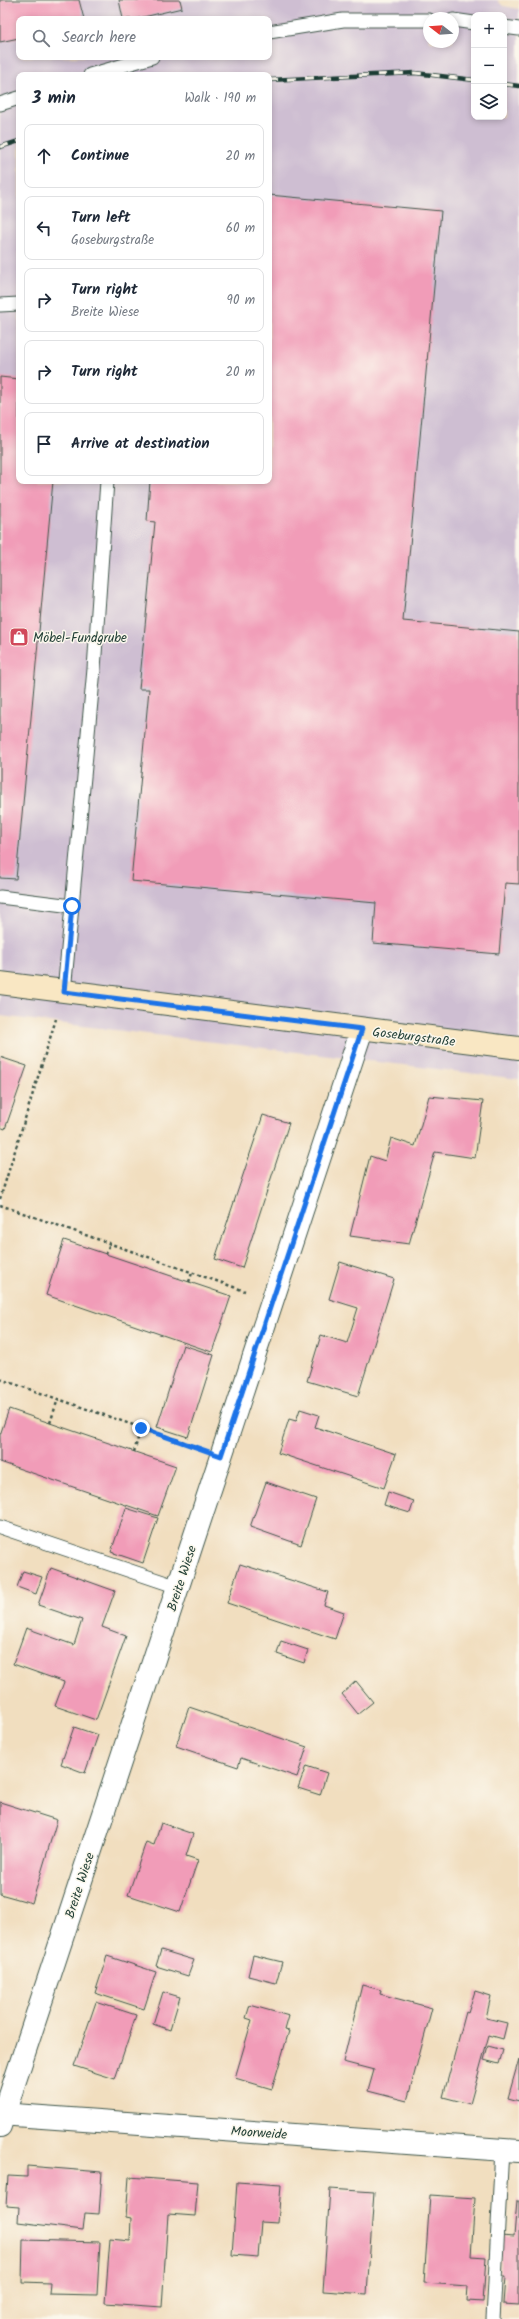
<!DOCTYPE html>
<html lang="en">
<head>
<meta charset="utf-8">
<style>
  body { margin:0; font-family:Kalam,sans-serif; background:#f2f2f3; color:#1f2937 }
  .controls { position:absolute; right:12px; top:12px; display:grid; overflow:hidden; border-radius:8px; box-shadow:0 2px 6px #0003 }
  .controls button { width:36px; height:36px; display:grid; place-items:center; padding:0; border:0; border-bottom:1px solid #e0e1e3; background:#fff; color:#1f2937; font:20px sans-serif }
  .compass { position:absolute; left:423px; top:12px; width:36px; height:36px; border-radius:50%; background:#fff; box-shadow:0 2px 6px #0003; rotate:287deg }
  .stop { position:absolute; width:12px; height:12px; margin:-9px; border:3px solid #1a73e8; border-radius:50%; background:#fff }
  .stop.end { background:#1a73e8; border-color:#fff; box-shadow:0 1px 4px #0008 }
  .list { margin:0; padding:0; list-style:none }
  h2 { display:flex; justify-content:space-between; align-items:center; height:52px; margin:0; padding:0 16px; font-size:17px }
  h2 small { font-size:13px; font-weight:400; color:#747a83 }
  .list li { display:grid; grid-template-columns:26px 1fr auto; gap:12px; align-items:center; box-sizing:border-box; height:64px; margin:0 8px 8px; padding:0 8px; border:1px solid #e0e1e3; border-radius:8px }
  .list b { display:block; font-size:15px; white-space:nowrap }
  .list p { margin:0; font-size:13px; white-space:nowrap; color:#747a83 }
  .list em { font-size:13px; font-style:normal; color:#747a83 }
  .icon { flex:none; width:22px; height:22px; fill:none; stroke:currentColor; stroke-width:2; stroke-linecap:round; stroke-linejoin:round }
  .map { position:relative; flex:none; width:519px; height:2319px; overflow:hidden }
  .search { position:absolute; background:#fff; box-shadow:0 2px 6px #0003; left:16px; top:16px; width:256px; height:44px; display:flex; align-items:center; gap:10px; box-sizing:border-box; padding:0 14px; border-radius:8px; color:#747a83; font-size:15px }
  .panel { position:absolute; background:#fff; box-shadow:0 2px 6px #0003; left:16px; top:72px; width:256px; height:412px; border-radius:8px }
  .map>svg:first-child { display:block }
  .industrial { fill:#cebed2; fill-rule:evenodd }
  .building { fill:#f19cb8 }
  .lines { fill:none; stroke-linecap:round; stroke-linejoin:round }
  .lane-casing { stroke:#3e5549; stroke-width:15 }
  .street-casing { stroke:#3e5549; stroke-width:24 }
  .secondary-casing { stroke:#3e5549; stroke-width:24 }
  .path { stroke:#3e5549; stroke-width:2.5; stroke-dasharray:3 3; stroke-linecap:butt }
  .lane { stroke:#fff; stroke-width:13 }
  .street { stroke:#fff; stroke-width:22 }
  .secondary { stroke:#f9e7c3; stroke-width:22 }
  .rail-casing { stroke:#1f3d34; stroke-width:4.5 }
  .rail { stroke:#fbf7ec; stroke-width:3; stroke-dasharray:9; stroke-linecap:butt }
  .route { stroke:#1a73e8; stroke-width:5 }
  .labels { text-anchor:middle; stroke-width:3; stroke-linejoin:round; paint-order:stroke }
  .poi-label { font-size:13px; fill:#1f3d34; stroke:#fbf7ec; text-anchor:start }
  .street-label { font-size:13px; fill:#1f3d34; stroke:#fbf7ec }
</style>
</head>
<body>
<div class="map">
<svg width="519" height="2319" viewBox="0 0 519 2319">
  <rect width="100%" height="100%" fill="#fbf7ec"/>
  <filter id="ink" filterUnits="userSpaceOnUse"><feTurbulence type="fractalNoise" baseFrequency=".025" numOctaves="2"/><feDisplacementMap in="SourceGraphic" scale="8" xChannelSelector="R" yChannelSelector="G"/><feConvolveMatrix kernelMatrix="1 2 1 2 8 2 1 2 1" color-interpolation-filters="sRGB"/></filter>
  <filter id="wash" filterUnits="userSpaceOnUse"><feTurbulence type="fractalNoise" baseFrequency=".012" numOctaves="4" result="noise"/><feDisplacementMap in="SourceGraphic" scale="16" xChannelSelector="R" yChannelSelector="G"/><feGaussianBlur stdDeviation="0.9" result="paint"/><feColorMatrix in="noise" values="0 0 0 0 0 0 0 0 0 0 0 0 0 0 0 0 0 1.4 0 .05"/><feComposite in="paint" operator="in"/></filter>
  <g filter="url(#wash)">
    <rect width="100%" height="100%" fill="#f1debf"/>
    <path class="industrial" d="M0,0H497L503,6L519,9V1079L0,1016ZM474,15H504V117H474ZM429,18H453V42H429ZM19,19H269V57H19ZM19,75H269V481H19Z"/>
    <g id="blocks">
      <g class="building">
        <polygon points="0,0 79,0 84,19 19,19 19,38 0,42"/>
        <polygon points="119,0 180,0 182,8 135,19 123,19"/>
        <polygon points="269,195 441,211 403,621 519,632 519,884 505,883 499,954 373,943 376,903 131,881 149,689 139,689 155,522 147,521 150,481 269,481"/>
        <polygon points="0,377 19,379 19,481 53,481 16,879 0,878"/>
        <polygon points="0,1057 27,1066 5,1129 0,1127"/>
        <polygon points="429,1096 483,1101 475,1158 435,1152 409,1244 350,1236 370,1156 385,1161 391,1138 415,1146"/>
        <polygon points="263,1115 289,1123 242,1268 215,1259"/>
        <polygon points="64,1240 231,1296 212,1352 46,1295"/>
        <polygon points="340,1262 394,1279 358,1396 307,1381 321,1335 347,1343 358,1308 329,1299"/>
        <polygon points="183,1345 214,1355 188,1437 157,1427"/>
        <polygon points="9,1409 176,1466 158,1516 0,1462 0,1435"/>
        <polygon points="300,1409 319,1415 315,1427 396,1454 384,1488 278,1453 289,1419 296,1421"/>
        <polygon points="266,1482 316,1499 301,1545 250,1527"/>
        <polygon points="388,1492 414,1501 410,1513 384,1505"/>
        <polygon points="126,1508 158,1518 143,1563 111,1552"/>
        <polygon points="240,1564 328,1592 324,1605 344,1612 335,1639 227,1603"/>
        <polygon points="51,1568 115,1591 102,1627 126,1636 96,1720 55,1706 64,1682 13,1664 26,1628 74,1645 82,1620 38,1605"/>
        <polygon points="23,1571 42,1577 36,1594 17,1587"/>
        <polygon points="281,1641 308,1650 304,1663 277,1654"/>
        <polygon points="356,1681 373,1702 358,1714 342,1694"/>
        <polygon points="189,1707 307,1747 297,1777 241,1758 238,1767 176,1746"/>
        <polygon points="74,1727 98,1735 85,1773 61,1764"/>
        <polygon points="306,1766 327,1773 320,1795 298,1788"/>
        <polygon points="0,1802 57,1820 32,1903 0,1894"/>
        <polygon points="161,1823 193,1834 186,1856 198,1860 180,1912 128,1895 146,1842 154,1845"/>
        <polygon points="161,1950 194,1960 188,1976 156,1966"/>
        <polygon points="253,1955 282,1962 276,1983 248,1976"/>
        <polygon points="107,1956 156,1972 144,2009 95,1993"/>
        <polygon points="362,1985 381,1990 380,1994 432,2008 407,2101 368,2091 374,2070 343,2062"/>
        <polygon points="475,1991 491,1996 486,2018 507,2023 503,2039 489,2035 470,2104 443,2097 466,2012 468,2013"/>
        <polygon points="163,1992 180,1997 170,2030 153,2024"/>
        <polygon points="96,2002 136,2015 115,2079 74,2066"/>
        <polygon points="250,2005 289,2016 285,2030 289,2031 272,2089 235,2078 252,2020 246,2018"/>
        <polygon points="488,2046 503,2050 499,2064 484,2060"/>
        <polygon points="519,2059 519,2101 508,2098"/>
        <polygon points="27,2166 102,2172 99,2214 85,2213 83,2230 18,2222 19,2207 6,2206 8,2176 27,2177"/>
        <polygon points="129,2177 198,2182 195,2216 168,2214 162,2307 105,2303 110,2239 130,2241 131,2218 126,2217"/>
        <polygon points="237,2182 281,2185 278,2223 261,2222 258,2257 232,2255"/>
        <polygon points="330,2189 374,2192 367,2294 323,2291"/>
        <polygon points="430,2195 475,2198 471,2256 486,2257 483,2302 467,2301 468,2286 424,2283"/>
        <polygon points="517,2201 519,2201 519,2305 503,2304 505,2277 499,2277 502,2235 514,2236"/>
        <polygon points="23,2240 100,2242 97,2295 49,2294 50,2283 22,2282"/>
      </g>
    </g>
  </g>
  <g filter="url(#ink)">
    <use href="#blocks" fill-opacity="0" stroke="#3e5549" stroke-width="1"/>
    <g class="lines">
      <defs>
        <g id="lane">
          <polyline points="453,20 474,23"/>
          <polyline points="504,27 519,29"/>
          <polyline points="269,32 343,20 429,20"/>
          <polyline points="90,75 152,57"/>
          <polyline points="0,104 19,98"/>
          <polyline points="0,305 19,304"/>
          <polyline points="0,897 72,906"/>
          <polyline points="64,992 94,669 107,481"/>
          <polyline points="0,1527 178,1587"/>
          <polyline points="493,2319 502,2149"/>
        </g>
        <g id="street">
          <polyline points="0,2114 519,2151"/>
          <polyline points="0,2126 362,1029"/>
        </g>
        <polyline id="secondary" points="0,983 519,1048"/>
      </defs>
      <use href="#lane" class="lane-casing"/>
      <use href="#street" class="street-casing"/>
      <use href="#secondary" class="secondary-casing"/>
      <g class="path">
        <polyline points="0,1199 56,1019"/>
        <polyline points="0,1205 245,1291"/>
        <polyline points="106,1254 110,1243"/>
        <polyline points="189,1282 192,1273"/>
        <polyline points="0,1379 194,1446"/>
        <polyline points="50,1423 58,1399"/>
        <polyline points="134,1452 141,1428"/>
      </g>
      <use href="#lane" class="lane"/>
      <use href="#street" class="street"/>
      <use href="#secondary" class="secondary"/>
      <defs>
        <g id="rail">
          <polyline points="269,80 415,73 474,80"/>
          <polyline points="504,84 519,86"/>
          <polyline points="0,147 19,141"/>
        </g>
      </defs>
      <use href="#rail" class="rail-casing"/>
      <use href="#rail" class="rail"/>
    </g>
  </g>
  <g class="lines" filter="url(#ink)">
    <polyline class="route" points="72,906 64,992 362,1029 221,1456 141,1428"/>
  </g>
  <defs>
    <symbol id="shop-square" viewBox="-11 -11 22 22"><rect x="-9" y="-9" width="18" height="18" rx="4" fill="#d1495b" stroke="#fbf7ec"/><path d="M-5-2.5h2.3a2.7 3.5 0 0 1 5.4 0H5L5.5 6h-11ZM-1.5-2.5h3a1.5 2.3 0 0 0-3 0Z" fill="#fff"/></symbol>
  </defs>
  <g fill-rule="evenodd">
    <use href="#shop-square" x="8" y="626" width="22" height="22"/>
  </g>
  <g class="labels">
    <g class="poi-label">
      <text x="33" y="642">Möbel-Fundgrube</text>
    </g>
    <g class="street-label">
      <text transform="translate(414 1036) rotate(7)" y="5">Goseburgstraße</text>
      <text transform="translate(181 1578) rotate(-72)" y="5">Breite Wiese</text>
      <text transform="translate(79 1885) rotate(-72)" y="5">Breite Wiese</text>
      <text transform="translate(259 2132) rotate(4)" y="5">Moorweide</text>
    </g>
  </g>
</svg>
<div class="controls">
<button>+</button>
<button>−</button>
<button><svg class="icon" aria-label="layers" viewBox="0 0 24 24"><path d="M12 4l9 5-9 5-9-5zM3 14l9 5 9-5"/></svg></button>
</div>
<svg class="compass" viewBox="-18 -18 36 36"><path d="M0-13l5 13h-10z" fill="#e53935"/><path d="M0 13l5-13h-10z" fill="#747a83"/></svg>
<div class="stop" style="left:72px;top:906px"></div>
<div class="stop end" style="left:141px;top:1428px"></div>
<div class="search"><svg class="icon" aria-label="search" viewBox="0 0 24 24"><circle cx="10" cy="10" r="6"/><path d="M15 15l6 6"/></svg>Search here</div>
<section class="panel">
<h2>3 min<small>Walk · 190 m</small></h2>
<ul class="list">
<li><svg class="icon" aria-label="ahead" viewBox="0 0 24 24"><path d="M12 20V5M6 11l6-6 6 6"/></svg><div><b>Continue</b></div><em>20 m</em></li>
<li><svg class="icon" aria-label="left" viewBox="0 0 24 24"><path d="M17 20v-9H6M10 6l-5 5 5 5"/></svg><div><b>Turn left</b><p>Goseburgstraße</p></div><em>60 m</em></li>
<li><svg class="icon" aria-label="right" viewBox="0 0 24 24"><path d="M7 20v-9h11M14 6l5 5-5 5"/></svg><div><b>Turn right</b><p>Breite Wiese</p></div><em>90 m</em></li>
<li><svg class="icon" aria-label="right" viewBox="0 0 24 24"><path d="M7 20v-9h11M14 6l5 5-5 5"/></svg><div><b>Turn right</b></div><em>20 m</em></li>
<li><svg class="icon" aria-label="arrive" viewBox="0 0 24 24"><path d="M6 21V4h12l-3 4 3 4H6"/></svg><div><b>Arrive at destination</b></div></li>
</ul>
</section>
</div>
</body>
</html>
